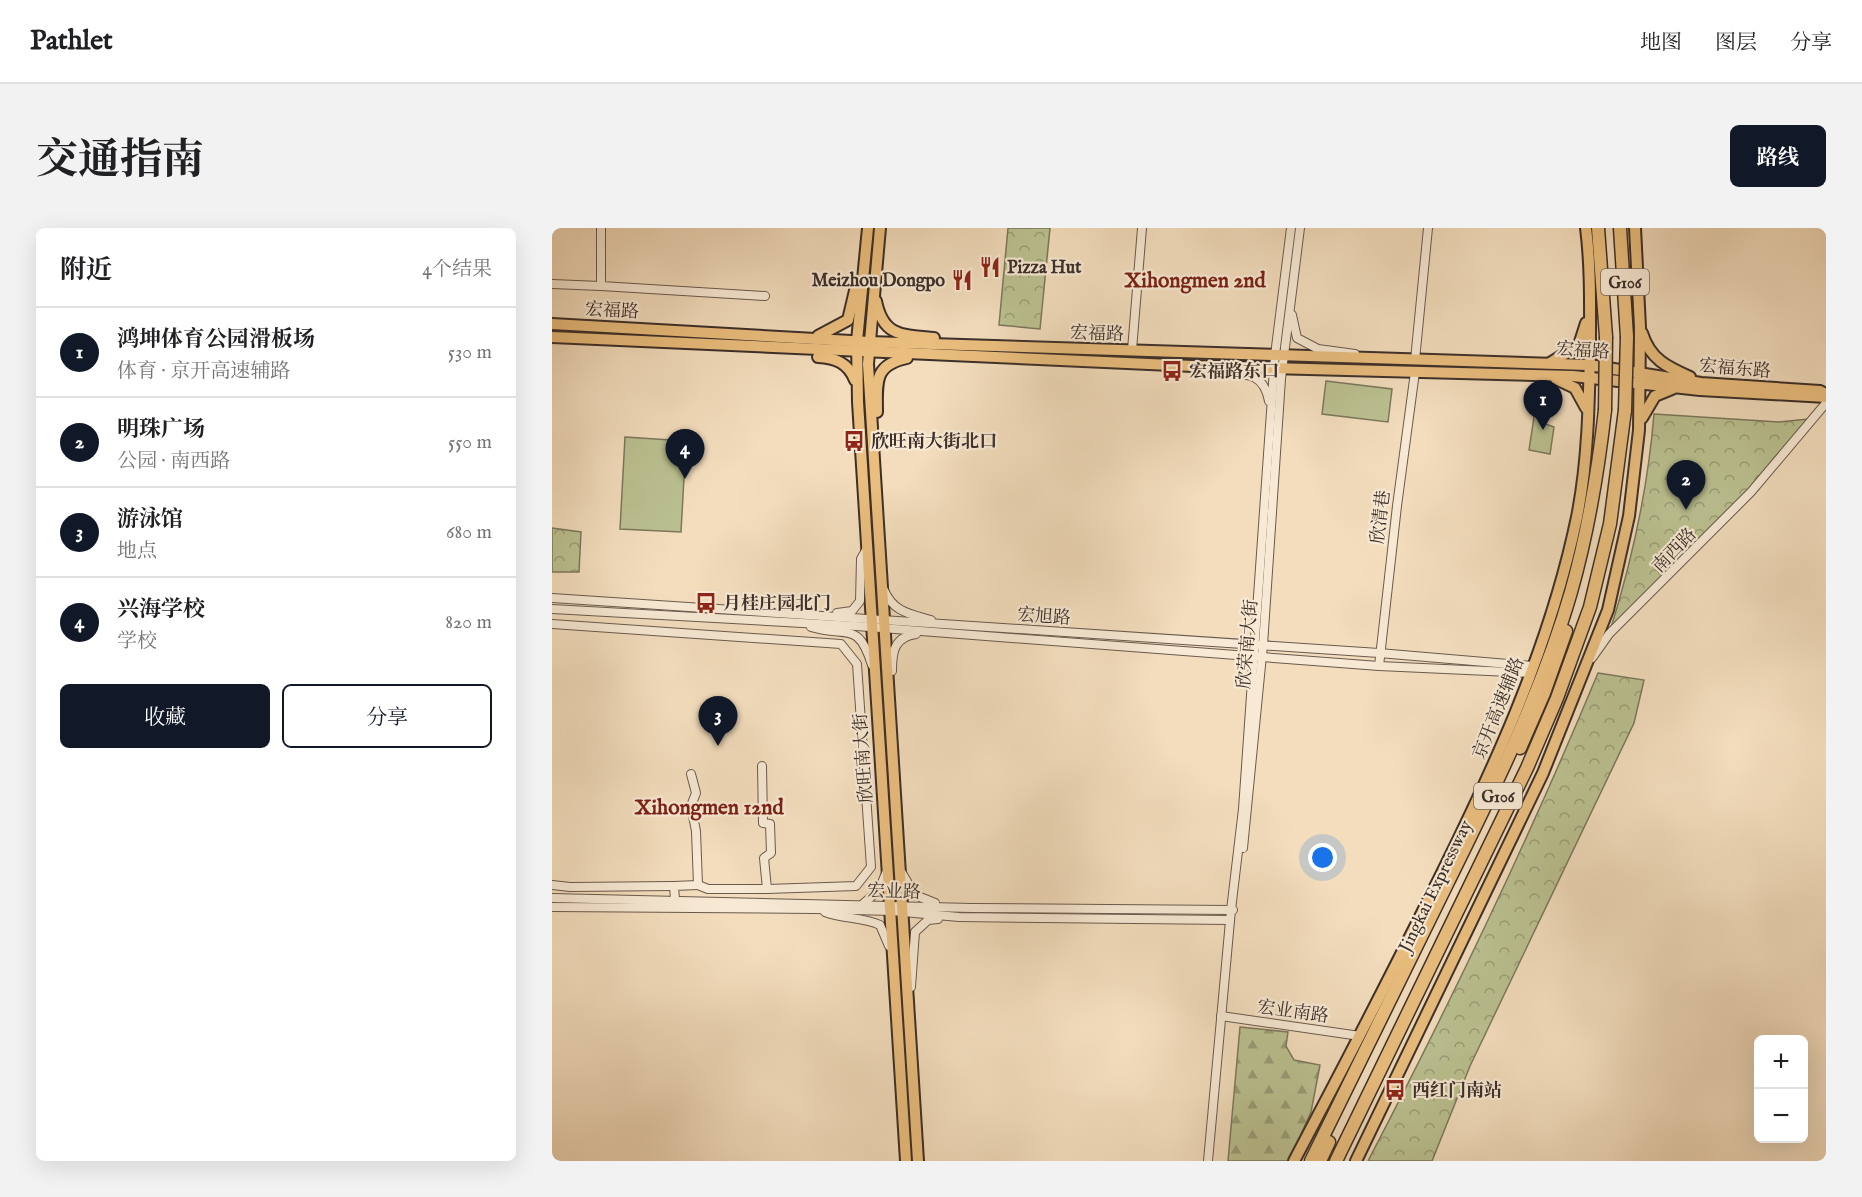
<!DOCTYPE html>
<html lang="zh">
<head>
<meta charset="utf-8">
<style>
  body { margin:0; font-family:"IM FELL English","Noto Serif SC",serif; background:#f2f2f2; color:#202124 }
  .controls { position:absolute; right:18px; bottom:18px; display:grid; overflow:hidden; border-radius:9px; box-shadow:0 6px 24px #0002 }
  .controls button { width:54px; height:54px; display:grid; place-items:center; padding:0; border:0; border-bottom:2px solid #e0e0e0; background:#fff; color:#202124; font:30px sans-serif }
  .you { position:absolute; left:771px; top:630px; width:21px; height:21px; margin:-15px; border:4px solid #fff; border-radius:50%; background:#1a73e8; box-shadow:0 0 0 9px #1a73e833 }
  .badge { display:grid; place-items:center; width:39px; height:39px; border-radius:50%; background:#111827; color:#fff; font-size:20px; font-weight:700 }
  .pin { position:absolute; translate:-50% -50px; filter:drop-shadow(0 2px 3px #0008) }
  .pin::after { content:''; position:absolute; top:32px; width:21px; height:18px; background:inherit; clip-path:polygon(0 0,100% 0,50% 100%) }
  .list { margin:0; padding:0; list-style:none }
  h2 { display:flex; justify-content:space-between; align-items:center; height:78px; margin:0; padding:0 24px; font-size:26px }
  h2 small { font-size:20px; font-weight:400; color:#757577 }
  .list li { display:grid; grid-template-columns:39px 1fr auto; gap:18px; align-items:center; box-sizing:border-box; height:90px; padding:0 24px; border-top:2px solid #e0e0e0 }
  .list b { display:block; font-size:22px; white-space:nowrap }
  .list p { margin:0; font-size:20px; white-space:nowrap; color:#757577 }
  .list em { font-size:20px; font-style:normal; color:#757577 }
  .actions { display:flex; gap:12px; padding:18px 24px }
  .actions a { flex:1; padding:14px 0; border:2px solid #111827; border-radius:9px; text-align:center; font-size:21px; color:#111827 }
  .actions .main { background:#111827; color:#fff }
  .map { position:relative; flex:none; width:1274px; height:933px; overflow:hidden; border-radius:9px }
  header { display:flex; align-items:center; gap:36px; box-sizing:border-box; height:84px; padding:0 30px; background:#fff; border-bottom:2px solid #e0e0e0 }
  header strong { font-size:28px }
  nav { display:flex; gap:33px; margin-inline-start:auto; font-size:21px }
  .intro { display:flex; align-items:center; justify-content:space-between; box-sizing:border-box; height:144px; padding:0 36px }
  h1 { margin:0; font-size:42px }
  .button { padding:15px 27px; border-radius:9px; background:#111827; color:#fff; font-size:21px; font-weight:700 }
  main { display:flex; gap:36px; padding:0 36px }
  aside { flex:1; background:#fff; border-radius:9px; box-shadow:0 6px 24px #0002 }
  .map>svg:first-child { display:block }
  .forest { fill:url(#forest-firs); stroke:#7c785e; stroke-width:1.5 }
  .park { fill:url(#park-crowns); stroke:#7c785e; stroke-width:1.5 }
  .pitch { fill:#bbc191; stroke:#7c785e; stroke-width:1.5 }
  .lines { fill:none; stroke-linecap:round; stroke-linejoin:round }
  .minor-casing { stroke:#6a5a4f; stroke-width:10 }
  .major-casing { stroke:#3c2f2a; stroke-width:14 }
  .highway-casing { stroke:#3c2f2a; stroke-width:15 }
  .minor { stroke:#f7e9d4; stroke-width:8 }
  .major { stroke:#eabe7e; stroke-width:10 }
  .highway { stroke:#eabe7e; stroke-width:12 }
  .highway-bridge-casing { stroke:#3c2f2a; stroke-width:15; stroke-linecap:butt }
  .highway-bridge { stroke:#eabe7e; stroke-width:12 }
  .labels { text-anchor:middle; stroke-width:4.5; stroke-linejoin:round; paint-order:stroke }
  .shield { fill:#f7e9d4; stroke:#74675d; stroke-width:1.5 }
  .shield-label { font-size:16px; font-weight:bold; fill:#3c2f2a }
  .poi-label { font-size:18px; font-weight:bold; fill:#3c2f2a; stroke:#f7e9d4; text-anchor:start }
  .street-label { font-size:18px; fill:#3c2f2a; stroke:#f7e9d4 }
  .quarter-label { font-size:21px; font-weight:bold; fill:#7a1f14; stroke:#f7e9d4 }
</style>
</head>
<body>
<header>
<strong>Pathlet</strong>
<nav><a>地图</a><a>图层</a><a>分享</a></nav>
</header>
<div class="intro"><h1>交通指南</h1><a class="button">路线</a></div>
<main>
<aside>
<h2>附近<small>4个结果</small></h2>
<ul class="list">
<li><span class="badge">1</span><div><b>鸿坤体育公园滑板场</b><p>体育 · 京开高速辅路</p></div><em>530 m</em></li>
<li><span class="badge">2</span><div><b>明珠广场</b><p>公园 · 南西路</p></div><em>550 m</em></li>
<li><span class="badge">3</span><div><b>游泳馆</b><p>地点</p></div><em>680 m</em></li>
<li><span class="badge">4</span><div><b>兴海学校</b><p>学校</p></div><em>820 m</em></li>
</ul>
<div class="actions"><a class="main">收藏</a><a>分享</a></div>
</aside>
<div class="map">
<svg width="1274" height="933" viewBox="0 0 1274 933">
  <defs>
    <pattern id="forest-firs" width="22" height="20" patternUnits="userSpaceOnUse" patternTransform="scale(1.5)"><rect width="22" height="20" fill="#bbc191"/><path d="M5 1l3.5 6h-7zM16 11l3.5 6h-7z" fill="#999d77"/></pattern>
    <pattern id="park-crowns" width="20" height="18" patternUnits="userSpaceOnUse" patternTransform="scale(1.5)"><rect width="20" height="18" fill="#bbc191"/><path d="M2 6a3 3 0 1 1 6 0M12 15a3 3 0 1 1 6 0" fill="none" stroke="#999d77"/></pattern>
  </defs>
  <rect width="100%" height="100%" fill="#f3ddbd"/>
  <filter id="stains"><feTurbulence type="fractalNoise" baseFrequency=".00333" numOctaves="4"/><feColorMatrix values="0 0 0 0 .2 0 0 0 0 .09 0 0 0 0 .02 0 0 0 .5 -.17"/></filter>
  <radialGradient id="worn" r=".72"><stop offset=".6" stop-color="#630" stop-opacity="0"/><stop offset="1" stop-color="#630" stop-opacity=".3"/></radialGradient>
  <polygon class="forest" points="688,799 736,804 734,818 742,832 768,837 759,884 737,933 676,933"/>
  <g class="park">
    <polygon points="456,0 498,0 488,101 447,97"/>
    <path d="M1102,186L1227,194L1257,191L1208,254L1058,403C1080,333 1096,259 1102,186Z"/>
    <polygon points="0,300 29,304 27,344 0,344"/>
    <path d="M1046,445L1092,452L1082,495L918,838L880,933H816C899,774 977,611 1046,445Z"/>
  </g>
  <g class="pitch">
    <polygon points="774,153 840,161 836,194 770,186"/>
    <polygon points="986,177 988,182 988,194 1002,199 998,226 977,222 982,189 981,180"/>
    <polygon points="73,209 134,213 129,304 68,301"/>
  </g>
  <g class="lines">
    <defs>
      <g id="minor">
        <polyline points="49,0 49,58 213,68"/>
        <polyline points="0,56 49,58"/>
        <polyline points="740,87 745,110 766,121 803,126"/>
        <polyline points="580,122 590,0"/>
        <polyline points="863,132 876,0"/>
        <path d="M645,140C675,154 709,131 717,173"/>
        <path d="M332,362C341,384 358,386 379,392"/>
        <polyline points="0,370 827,425 981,438"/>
        <polyline points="0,381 304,398 827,438 978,445"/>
        <polyline points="285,385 300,383 308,373 309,331 314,322"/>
        <polyline points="0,396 289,416 305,436 319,639 304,658 215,661"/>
        <path d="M259,399C295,410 306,392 320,437"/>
        <polyline points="1040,430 1057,406 1199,264 1274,175"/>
        <polyline points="827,438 845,278 863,144"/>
        <path d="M340,443C340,424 342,409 364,406"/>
        <polyline points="691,620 711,417 729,151 748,0"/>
        <polyline points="350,645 363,667 383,675"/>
        <polyline points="0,657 18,659 122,658"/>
        <polyline points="146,657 156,661 215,661 212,630 219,625 218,596 211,595 210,538"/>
        <polyline points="0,670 420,680 681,682"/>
        <polyline points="123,672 122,658 146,657 144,603 139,578 144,565 139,546"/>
        <polyline points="312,675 327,662 334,645"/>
        <polyline points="0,679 263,681 340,683 407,689 678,692"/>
        <path d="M273,684C291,691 310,689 328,697L337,718"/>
        <polyline points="359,759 363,704 376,692 386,691"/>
        <polyline points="669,788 808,808"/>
        <polyline points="656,933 679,682 691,581 723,127 739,0"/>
      </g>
      <g id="major">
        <polyline points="316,0 305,113 306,174 354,933"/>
        <polyline points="328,0 316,136 366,933"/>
        <path d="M324,73C331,109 351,107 382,110"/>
        <polyline points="0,96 317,114 1037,137 1149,155 1268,163 1274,166"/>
        <path d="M1090,105C1098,131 1115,139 1138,149"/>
        <polyline points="266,108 296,92 305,54"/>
        <polyline points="0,109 641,138 1021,148 1148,162 1274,169"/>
        <path d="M266,129C284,130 296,135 303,152"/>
        <polyline points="998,135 1027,117 1034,95"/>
        <polyline points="1004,151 1023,160 1034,180"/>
        <path d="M325,184C325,155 321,137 355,130"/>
        <polyline points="1090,190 1103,168 1120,161"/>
        <path d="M742,933C788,846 833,759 877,671C938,549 997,424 1025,289C1036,234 1037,176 1038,120C1038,79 1039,40 1034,0"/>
        <polyline points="804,933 991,545 1056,382 1077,288 1087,202 1088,99 1083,0"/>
      </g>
      <g id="highway">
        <polyline points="1046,0 1054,109"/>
        <polyline points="1068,0 1075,109"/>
        <polyline points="968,520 992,465 1014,403"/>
        <path d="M759,933C805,840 851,746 897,652C943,559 990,464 1019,364C1036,304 1046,244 1053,182"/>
        <polyline points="768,933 777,914"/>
        <polyline points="784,933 975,540 1005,470 1038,379 1058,296 1073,182"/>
      </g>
    </defs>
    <use href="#minor" class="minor-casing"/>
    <use href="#major" class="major-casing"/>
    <use href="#highway" class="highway-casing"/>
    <use href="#minor" class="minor"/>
    <use href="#major" class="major"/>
    <use href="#highway" class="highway"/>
    <defs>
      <g id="highway-bridge">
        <polyline points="1053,182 1054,109"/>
        <polyline points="1073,182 1075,109"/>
      </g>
    </defs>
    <use href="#highway-bridge" class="highway-bridge-casing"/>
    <use href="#highway-bridge" class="highway-bridge"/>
  </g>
  <defs>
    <symbol id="restaurant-bare" viewBox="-9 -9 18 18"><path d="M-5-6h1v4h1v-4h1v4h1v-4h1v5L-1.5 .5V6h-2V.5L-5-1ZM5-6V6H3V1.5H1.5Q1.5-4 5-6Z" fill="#8f2418" stroke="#f7e9d4" stroke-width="2.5" paint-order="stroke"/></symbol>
    <symbol id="bus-bare" viewBox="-9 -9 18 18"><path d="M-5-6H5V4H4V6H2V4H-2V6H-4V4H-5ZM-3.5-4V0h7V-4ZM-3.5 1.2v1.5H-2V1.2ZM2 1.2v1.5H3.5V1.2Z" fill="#8f2418" stroke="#f7e9d4" stroke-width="2.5" paint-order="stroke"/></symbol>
  </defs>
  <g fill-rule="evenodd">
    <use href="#restaurant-bare" x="423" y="24" width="30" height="30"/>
    <use href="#restaurant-bare" x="395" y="37" width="30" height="30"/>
    <use href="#bus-bare" x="605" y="128" width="30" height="30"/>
    <use href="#bus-bare" x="287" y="198" width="30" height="30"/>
    <use href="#bus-bare" x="139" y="360" width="30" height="30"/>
    <use href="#bus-bare" x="828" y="847" width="30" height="30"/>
  </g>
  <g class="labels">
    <g class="shield">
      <rect x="1049" y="41" width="48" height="26" rx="4.5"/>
      <rect x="922" y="555" width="48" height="26" rx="4.5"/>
    </g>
    <g class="shield-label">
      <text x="1073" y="60">G106</text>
      <text x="946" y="574">G106</text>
    </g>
    <g class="poi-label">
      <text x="455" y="45">Pizza Hut</text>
      <text x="393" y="58" text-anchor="end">Meizhou Dongpo</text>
      <text x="637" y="149">宏福路东口</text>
      <text x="319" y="219">欣旺南大街北口</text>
      <text x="171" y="381">月桂庄园北门</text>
      <text x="860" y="868">西红门南站</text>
    </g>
    <g class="street-label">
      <text transform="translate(60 82) rotate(3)" y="6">宏福路</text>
      <text transform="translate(545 105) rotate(2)" y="6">宏福路</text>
      <text transform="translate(1031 122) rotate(4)" y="6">宏福路</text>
      <text transform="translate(1183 140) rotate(5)" y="6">宏福东路</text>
      <text transform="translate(828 289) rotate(-83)" y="6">欣清巷</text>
      <text transform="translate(1122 322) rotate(-46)" y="6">南西路</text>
      <text transform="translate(492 388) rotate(4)" y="6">宏旭路</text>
      <text transform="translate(695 416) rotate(-85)" y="6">欣荣南大街</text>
      <text transform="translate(946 480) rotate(-68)" y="6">京开高速辅路</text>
      <text transform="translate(311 530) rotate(-94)" y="6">欣旺南大街</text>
      <text transform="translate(883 658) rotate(-64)" y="6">Jingkai Expressway</text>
      <text transform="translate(342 663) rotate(2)" y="6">宏业路</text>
      <text transform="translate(741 783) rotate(8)" y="6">宏业南路</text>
    </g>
    <g class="quarter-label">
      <text x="643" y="59">Xihongmen 2nd</text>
      <text x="157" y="586">Xihongmen 12nd</text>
    </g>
  </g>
  <rect width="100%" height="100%" filter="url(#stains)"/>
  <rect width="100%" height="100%" fill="url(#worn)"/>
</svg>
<div class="controls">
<button>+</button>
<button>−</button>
</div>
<div class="you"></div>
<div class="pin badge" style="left:991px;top:202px">1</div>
<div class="pin badge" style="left:1134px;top:282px">2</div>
<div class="pin badge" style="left:166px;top:518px">3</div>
<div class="pin badge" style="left:133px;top:251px">4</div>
</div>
</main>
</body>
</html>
